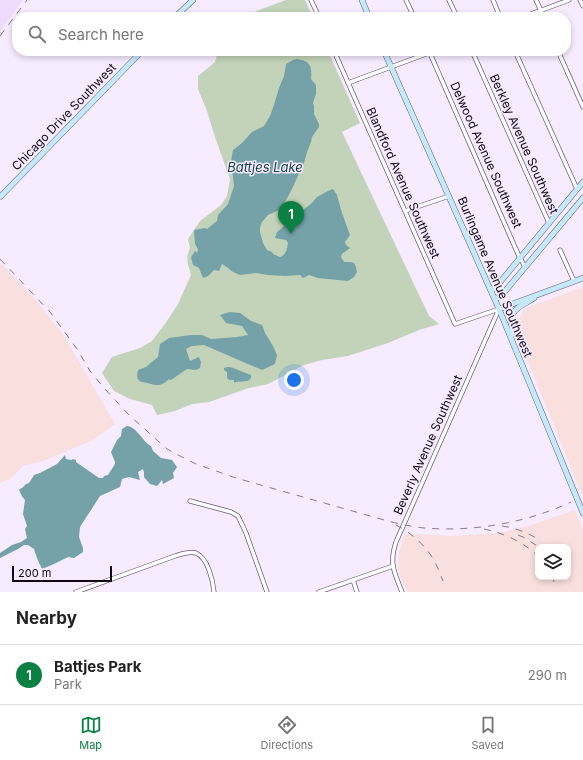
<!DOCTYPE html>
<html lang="en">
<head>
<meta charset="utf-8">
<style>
  body { margin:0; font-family:Inter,sans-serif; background:#f2f2f2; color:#222 }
  .controls { position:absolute; right:12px; bottom:12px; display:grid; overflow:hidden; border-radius:8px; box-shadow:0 2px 6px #0003 }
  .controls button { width:36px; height:36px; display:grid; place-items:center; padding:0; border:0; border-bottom:1px solid #e0e0e0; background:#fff; color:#222; font:20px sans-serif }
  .scale { position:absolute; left:12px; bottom:10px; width:100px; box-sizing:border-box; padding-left:4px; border:2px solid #100914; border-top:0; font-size:11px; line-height:14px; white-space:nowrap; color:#100914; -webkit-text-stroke:3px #f6ebff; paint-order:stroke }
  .you { position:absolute; left:294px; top:380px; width:14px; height:14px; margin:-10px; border:3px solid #fff; border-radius:50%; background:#1a73e8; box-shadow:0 0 0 6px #1a73e833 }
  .badge { display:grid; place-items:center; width:26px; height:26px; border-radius:50%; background:#0b8043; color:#fff; font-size:13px; font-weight:700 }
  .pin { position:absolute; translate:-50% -33px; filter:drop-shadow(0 1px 2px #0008) }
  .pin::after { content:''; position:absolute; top:21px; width:14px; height:12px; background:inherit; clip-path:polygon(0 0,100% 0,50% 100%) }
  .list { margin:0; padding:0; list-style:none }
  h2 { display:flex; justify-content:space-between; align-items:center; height:52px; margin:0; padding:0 16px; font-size:17px }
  h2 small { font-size:13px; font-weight:400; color:#767676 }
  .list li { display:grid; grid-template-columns:26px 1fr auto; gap:12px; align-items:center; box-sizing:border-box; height:60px; padding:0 16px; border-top:1px solid #e0e0e0 }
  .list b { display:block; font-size:15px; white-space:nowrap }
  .list p { margin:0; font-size:13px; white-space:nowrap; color:#767676 }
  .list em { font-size:13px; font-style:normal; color:#767676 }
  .icon { flex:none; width:22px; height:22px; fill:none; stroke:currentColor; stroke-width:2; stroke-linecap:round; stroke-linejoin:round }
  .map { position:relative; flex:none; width:583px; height:592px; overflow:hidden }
  .search { position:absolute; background:#fff; box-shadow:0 2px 6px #0003; left:12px; right:12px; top:12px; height:44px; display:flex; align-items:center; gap:10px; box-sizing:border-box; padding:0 14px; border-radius:16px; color:#767676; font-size:15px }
  .sheet { height:112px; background:#fff }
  nav { display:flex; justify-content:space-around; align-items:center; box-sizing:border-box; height:56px; border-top:1px solid #e0e0e0; background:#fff; font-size:11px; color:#767676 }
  nav a { display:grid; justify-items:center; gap:2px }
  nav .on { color:#0b8043 }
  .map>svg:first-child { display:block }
  .built { fill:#eddbfc }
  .industrial { fill:#f9dfdd; fill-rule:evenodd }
  .green { fill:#c2d3b9 }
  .water { fill:#75a2a8 }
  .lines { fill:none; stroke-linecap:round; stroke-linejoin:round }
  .street-casing { stroke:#6d5d79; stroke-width:5 }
  .secondary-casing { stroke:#6d5d79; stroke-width:6 }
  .street { stroke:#fff; stroke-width:3.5 }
  .secondary { stroke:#c4eafa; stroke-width:5 }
  .rail { stroke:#857c8c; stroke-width:1; stroke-dasharray:7 7; stroke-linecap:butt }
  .labels { text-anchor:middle; stroke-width:3; stroke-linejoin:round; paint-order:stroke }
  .street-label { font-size:12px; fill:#100914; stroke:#f6ebff }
  .water-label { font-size:13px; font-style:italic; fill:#174247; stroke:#f6ebff }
</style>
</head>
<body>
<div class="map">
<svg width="583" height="592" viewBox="0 0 583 592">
  <rect width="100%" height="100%" fill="#f6ebff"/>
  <polygon class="built" points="0,0 23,0 0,31"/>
  <g class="industrial">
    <polygon points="0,262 31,294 64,336 115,424 93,440 43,461 23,466 10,479 0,483"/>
    <polygon points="583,287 583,497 516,332 523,309"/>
    <path d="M575,510L583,529V592H407L398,570L399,552L405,534H414L452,536L497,533L522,528ZM538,547H568V577H538Z"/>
  </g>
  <g class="green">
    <polygon points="286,0 305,0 313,17 244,17 246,15"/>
    <path d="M218,51H328L360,123L342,132L429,316L439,324L419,330L388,343L348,356L322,360L304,365L268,384L249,388L209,402L192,404L175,411L157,415L152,405L130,399L114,391L102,373L112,357L140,348L152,341L167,321L178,304L191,275C188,264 185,259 190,248L188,239L200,221L221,205L227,196L230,179L215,137L207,111L198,89V76L215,62Z"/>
  </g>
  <g class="water">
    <path d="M297,59C311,61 312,67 311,79L316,85V94L313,103L314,106V114L319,124V127L312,137L311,142L307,152L304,163L291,191L281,209L277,211L268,215L262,222L260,228V232L263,243L267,250L272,252L273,254L280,257C286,255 287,249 288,243L286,240L275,238L277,232L282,228L286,223L312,203L317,197L328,191L333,189L337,195L342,213L350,235L345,242L346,245L350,248L342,254L341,257L344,262C354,262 355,261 357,272L354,277L348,281L318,278L309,275L303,278L300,275L286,276L268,275L256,273L240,275L233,272L228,268L222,264L219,271L214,270L208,276L203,278L199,268L193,265L191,257L195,251L197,253L198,249L195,244L194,230L205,228L207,229L217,221L218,215L228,204L234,186L231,161L233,150L242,143L252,132L264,126L270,116L274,105L279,88L284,76L286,64L293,60Z"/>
    <path d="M230,312L240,313L251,321L262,325L265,333L273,346L277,355L275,364L262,370L204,345L192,346L186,349L190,361L199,357L201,362L200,368L196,370L187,369L171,380L169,379C158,390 153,383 141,382C136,379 137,375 138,370L146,367L158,357L160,344L169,338L191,335H202L211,339L237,337L248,335L242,326L226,323L220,315Z"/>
    <path d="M227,367C232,367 233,368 238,370C242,372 247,373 251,375V378L248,381L236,382L234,383V380H229L227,378V372L224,370V368Z"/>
    <path d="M127,426C137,427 142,441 151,446L153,451L161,458L167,459L172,460L177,467L173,473L174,478L163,484L162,480L157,486L150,484L144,477V472L143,469L138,472L140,480L129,477L122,479L120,487L100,496L80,527L79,537L83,548V552L74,558L68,557L54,564L42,569L37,558L34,549L28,545H24L18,549L0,558V553L12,545L21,542L27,538L25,529L27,526L23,514L25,500C22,497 21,494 19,490L20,489L22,488L26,484L29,483L34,475L40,473L57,464L65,455L66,459L71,460L73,459L76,460V462L99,478H103L104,476L108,475L115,464V462L111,452L117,440L121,436L122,429Z"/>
  </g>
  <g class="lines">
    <defs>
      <g id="street">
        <polyline points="311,0 319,17"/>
        <polyline points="406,0 414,17"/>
        <polyline points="449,0 457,17"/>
        <polyline points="493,0 500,17"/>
        <polyline points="536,0 544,17"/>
        <polyline points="580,0 583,6"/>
        <polyline points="523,17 569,0"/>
        <polyline points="334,51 455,324 499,309"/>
        <polyline points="429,51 518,254 525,267"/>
        <polyline points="472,51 549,223"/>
        <polyline points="515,51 577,189"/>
        <polyline points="558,51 583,107"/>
        <polyline points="348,83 434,51"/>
        <polyline points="405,211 449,196"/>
        <polyline points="560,250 574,281"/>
        <polyline points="190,501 231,512 238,516 246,533 267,592"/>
        <polyline points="353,580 357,592"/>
        <path d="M76,592L175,556C181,554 189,551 196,553C208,558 213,581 214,592"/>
        <polyline points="319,592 393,566"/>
        <path d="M402,592C394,572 389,563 396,542L499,309"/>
      </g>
      <g id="secondary">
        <polyline points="362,0 369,17"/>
        <polyline points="175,17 193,0"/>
        <polyline points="384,51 499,309 583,513"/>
        <polyline points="0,197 142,51"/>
        <polyline points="491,290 496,287 583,182"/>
        <polyline points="495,299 501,296 583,198"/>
        <polyline points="499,309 583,278"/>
        <path d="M511,337C514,331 512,329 511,322C511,308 524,305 534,298"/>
      </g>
    </defs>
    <use href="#street" class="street-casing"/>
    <use href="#secondary" class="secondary-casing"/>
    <use href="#street" class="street"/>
    <use href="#secondary" class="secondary"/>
    <g class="rail">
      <polyline points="0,36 27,0"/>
      <path d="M0,259L50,312L77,349L90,371L104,388L130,416L167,449L180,456L196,464L236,478L370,516C387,521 406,526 424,528C474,532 526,523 571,502"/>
      <path d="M396,525C410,532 424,544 432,557C437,565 440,573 443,581"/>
      <path d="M502,526C516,528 529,533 541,541"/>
      <path d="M484,529C504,533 523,542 538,556"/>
      <polyline points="518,535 523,537 539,547"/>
      <polyline points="552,577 554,582"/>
    </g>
  </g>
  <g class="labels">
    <g class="street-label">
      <text transform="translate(64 117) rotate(-46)" y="4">Chicago Drive Southwest</text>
      <text transform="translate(524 144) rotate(66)" y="4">Berkley Avenue Southwest</text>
      <text transform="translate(486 155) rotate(66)" y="4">Delwood Avenue Southwest</text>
      <text transform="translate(403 183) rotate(66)" y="4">Blandford Avenue Southwest</text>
      <text transform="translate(495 277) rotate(67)" y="4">Burlingame Avenue Southwest</text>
      <text transform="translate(428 445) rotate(-66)" y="4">Beverly Avenue Southwest</text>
    </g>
    <g class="water-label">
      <text x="265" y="172">Battjes Lake</text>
    </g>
  </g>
</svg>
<div class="controls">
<button><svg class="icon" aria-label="layers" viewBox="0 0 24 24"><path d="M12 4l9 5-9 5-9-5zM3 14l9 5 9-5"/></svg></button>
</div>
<div class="scale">200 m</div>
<div class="you"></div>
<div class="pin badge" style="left:291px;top:234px">1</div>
<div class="search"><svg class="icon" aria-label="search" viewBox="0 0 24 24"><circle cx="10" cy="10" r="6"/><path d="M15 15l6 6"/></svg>Search here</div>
</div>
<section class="sheet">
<h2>Nearby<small></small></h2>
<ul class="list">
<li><span class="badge">1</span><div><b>Battjes Park</b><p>Park</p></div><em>290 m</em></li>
</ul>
</section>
<nav>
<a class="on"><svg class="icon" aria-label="map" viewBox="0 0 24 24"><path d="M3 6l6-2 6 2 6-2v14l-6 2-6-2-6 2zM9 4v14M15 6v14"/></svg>Map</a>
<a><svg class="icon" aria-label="directions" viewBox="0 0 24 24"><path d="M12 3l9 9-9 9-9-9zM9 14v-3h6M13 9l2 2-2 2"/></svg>Directions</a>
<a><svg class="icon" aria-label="saved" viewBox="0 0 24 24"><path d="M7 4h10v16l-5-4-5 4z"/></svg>Saved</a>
</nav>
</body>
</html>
